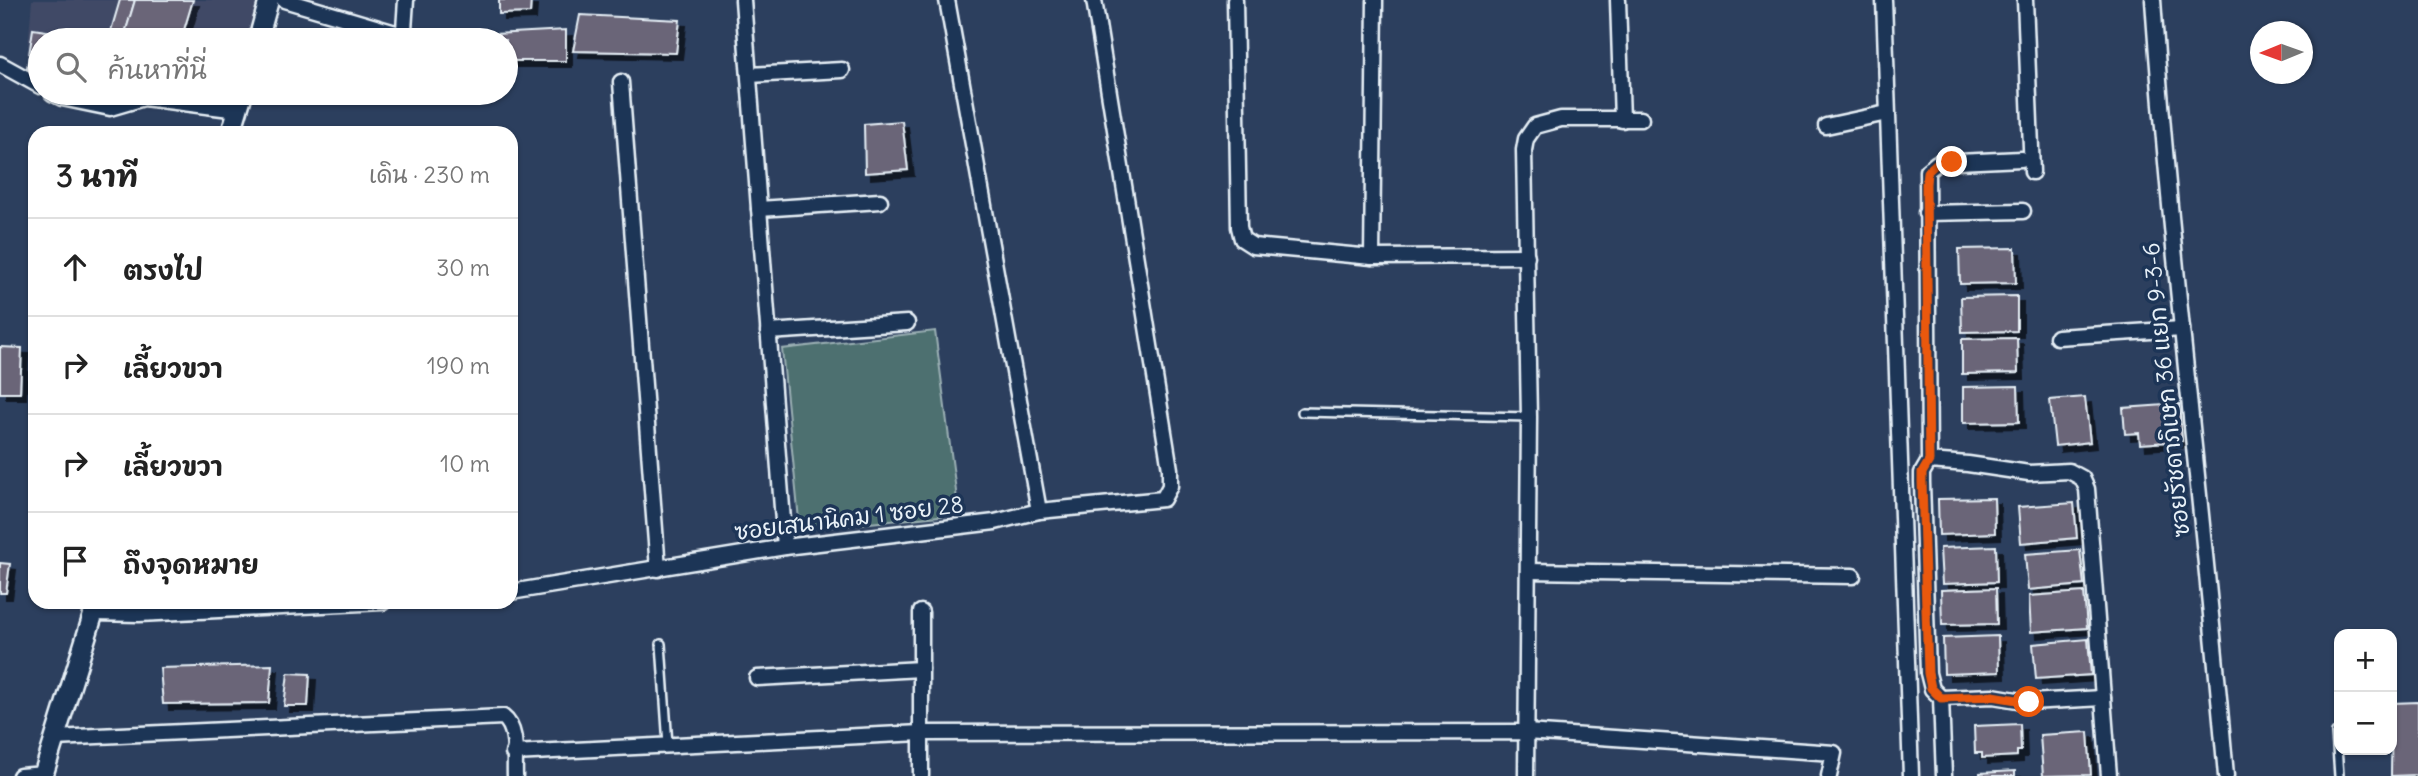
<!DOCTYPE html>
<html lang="th">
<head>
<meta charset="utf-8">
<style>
  body { margin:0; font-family:Delius,"Playpen Sans Thai",sans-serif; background:#f6f6f6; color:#222 }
  .controls { position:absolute; right:21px; bottom:21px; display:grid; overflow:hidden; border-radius:14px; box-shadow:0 2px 5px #0004 }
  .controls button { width:63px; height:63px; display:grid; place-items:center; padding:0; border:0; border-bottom:2px solid #e0e0e0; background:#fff; color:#222; font:35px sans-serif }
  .compass { position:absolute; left:2250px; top:21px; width:63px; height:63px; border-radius:50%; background:#fff; box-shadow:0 2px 5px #0004; rotate:269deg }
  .stop { position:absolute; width:21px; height:21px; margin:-16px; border:5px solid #ea580c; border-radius:50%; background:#fff }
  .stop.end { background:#ea580c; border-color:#fff; box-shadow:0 2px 7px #0008 }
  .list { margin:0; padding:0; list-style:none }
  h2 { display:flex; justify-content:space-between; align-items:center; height:91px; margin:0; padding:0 28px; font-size:30px }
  h2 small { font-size:23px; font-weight:400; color:#767676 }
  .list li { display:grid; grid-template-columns:46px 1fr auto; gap:21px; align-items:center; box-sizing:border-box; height:98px; padding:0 28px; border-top:2px solid #e0e0e0 }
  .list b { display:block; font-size:26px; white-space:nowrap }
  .list em { font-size:23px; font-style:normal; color:#767676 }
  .icon { flex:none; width:38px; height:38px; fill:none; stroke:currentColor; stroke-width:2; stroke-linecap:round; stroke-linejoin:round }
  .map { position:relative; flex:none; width:2418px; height:776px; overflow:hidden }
  .search { position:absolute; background:#fff; box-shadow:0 2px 5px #0004; left:28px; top:28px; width:490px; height:77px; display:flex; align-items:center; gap:18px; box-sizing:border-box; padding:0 24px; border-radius:38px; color:#767676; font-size:26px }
  .panel { position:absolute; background:#fff; box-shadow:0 2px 5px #0004; left:28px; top:126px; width:490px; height:483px; border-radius:21px }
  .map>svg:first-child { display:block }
  .built { fill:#3f4a66 }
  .green { fill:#4e6f70; stroke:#9bb0b4; stroke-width:2 }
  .building { fill:#6a6578; stroke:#e8f1f8; stroke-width:2; filter:url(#shadow) }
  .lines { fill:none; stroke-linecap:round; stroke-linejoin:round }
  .service-casing { stroke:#e8f1f8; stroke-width:12 }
  .minor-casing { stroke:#e8f1f8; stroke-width:19 }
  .tertiary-casing { stroke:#e8f1f8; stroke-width:23 }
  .service { stroke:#1d3557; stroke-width:7 }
  .minor { stroke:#1d3557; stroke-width:14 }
  .tertiary { stroke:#1d3557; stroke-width:18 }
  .route { stroke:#ea580c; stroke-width:9 }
  .labels { text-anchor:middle; stroke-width:7; stroke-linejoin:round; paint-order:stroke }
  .street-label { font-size:23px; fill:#e8f1f8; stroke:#1d3557 }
</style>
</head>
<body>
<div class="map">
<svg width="2418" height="776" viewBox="0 0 2418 776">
  <defs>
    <filter id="shadow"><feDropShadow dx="6" dy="6" stdDeviation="0" flood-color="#0009"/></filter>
  </defs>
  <rect width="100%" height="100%" fill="#2c3f5e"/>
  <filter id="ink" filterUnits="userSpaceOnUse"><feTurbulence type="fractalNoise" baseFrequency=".0143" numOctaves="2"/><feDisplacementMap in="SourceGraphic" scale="14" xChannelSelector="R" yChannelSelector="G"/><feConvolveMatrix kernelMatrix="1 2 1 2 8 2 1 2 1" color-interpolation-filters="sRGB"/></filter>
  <g filter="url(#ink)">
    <polygon class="built" points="32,0 258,0 248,40 40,40 40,74 26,72"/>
    <polygon class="green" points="935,331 959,514 800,530 782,349"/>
    <g class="building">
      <polygon points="120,0 135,0 125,34 115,31 115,35 110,34"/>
      <polygon points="135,0 193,0 181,40 123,40"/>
      <polygon points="499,0 531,0 530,13 499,14"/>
      <polygon points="580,15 680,20 676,53 573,51"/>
      <polygon points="33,29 106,40 40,40 40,70 27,68"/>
      <polygon points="566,30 566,61 506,61 506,40 494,40 494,34"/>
      <polygon points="902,121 908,170 865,173 864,124"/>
      <polygon points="2015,248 2016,283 1960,284 1959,249"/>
      <polygon points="2017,296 2017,331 1962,332 1961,297"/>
      <polygon points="2017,338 2018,373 1962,374 1962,339"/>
      <polygon points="0,347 22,348 20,393 0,393"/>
      <polygon points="2018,386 2019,422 1963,423 1963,387"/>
      <polygon points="2085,397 2090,442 2055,446 2050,400"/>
      <polygon points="2179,404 2182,441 2140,444 2139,433 2125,434 2123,408"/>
      <polygon points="1994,498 1995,533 1939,535 1938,499"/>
      <polygon points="2074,503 2077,538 2021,543 2018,507"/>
      <polygon points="1996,546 1997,582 1942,584 1940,548"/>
      <polygon points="2080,550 2084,585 2028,590 2025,554"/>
      <polygon points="0,563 10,564 6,593 0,593"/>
      <polygon points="1996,588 1997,624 1942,625 1941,590"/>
      <polygon points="2084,592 2087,628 2031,632 2029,596"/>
      <polygon points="1998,636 1999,672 1944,674 1943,638"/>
      <polygon points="2088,639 2091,675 2036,679 2033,644"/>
      <polygon points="272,665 269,703 163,704 160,668"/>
      <polygon points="288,673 310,674 308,706 284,706"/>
      <polygon points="2418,702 2418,775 2391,776 2392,703"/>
      <polygon points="2020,724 2021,751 2017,751 2017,756 1982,758 1982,753 1975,753 1974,726"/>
      <polygon points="2088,732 2091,775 2043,776 2040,735"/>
      <polygon points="2015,771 2015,776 1980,776 1980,773"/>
    </g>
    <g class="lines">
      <defs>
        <g id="service">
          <polyline points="1302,412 1529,417"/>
          <polyline points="661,644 668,745"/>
          <polyline points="2336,733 2339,776"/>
        </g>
        <g id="minor">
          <polyline points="284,0 399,34 404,30 406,0"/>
          <polyline points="743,0 785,547"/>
          <polyline points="947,0 1039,511"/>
          <polyline points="1235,0 1239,227 1242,239 1253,246 1372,257 1527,256"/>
          <polyline points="1618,0 1622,120"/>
          <polyline points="1884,0 1911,776"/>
          <polyline points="2025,0 2032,172"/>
          <path d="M2153,0C2171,259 2204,517 2226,776"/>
          <polyline points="0,64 40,86"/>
          <polyline points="750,75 842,70"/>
          <polyline points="621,82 658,569"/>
          <polyline points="52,93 62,98 110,108 144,98 238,110"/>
          <polyline points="1826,126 1887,113"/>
          <polyline points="759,209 880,201"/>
          <polyline points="1926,213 2023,211"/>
          <polyline points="1372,257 1375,0"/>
          <polyline points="768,332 907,323"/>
          <polyline points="2057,337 2182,329"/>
          <polyline points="1929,461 1968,464 2029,473 2069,471 2082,478 2087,489 2109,776"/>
          <polyline points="1528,571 1853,576"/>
          <polyline points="511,592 785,547 995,522 1039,511 1163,499 1170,486 1170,469 1094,0"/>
          <polyline points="94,613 139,614 383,602"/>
          <polyline points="757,678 921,669"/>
          <polyline points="1941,698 1993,696 2029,702 2103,698"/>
          <path d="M55,738L503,717C519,729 514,758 515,776"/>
          <polyline points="513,753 921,733 1526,732 1834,753 1829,776"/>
          <polyline points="20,776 44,774"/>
          <polyline points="921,776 921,612"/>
          <polyline points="1526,776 1529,417 1524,150 1526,139 1535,126 1561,119 1641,119"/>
          <polyline points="1944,776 1941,698 1932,689 1928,673 1922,482 1922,473 1929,461 1927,171 1937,163 2021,159"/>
        </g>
        <g id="tertiary">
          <polyline points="258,40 269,0"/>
          <polyline points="231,133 243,93"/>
          <polyline points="43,776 97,602"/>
        </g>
      </defs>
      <use href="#service" class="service-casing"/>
      <use href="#minor" class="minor-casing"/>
      <use href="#tertiary" class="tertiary-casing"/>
      <use href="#service" class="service"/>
      <use href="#minor" class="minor"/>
      <use href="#tertiary" class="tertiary"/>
    </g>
  </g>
  <g class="lines" filter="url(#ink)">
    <polyline class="route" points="1952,162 1937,163 1927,172 1926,184 1929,461 1922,473 1922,482 1928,673 1931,688 1941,698 1993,696 2029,702"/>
  </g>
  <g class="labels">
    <g class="street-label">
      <text transform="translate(2166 390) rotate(-96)" y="8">ซอยรัชดาภิเษก 36 แยก 9-3-6</text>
      <text transform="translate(849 518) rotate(-7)" y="8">ซอยเสนานิคม 1 ซอย 28</text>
    </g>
  </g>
</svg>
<div class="controls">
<button>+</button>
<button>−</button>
</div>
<svg class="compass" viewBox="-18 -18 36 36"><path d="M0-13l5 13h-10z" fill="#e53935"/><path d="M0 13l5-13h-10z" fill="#767676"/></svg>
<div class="stop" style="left:2029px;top:702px"></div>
<div class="stop end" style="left:1952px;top:162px"></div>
<div class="search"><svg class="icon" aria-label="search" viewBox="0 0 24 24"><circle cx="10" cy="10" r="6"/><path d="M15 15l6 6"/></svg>ค้นหาที่นี่</div>
<section class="panel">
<h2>3 นาที<small>เดิน · 230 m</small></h2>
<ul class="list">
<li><svg class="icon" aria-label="ahead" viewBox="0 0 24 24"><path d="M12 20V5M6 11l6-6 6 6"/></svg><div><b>ตรงไป</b></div><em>30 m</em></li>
<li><svg class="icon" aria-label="right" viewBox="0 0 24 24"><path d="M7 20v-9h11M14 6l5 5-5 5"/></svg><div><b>เลี้ยวขวา</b></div><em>190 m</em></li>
<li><svg class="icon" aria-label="right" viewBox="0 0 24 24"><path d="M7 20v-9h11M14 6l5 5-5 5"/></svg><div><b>เลี้ยวขวา</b></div><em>10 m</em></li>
<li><svg class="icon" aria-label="arrive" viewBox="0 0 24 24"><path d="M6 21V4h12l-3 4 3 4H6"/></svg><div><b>ถึงจุดหมาย</b></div></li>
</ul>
</section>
</div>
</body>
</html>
